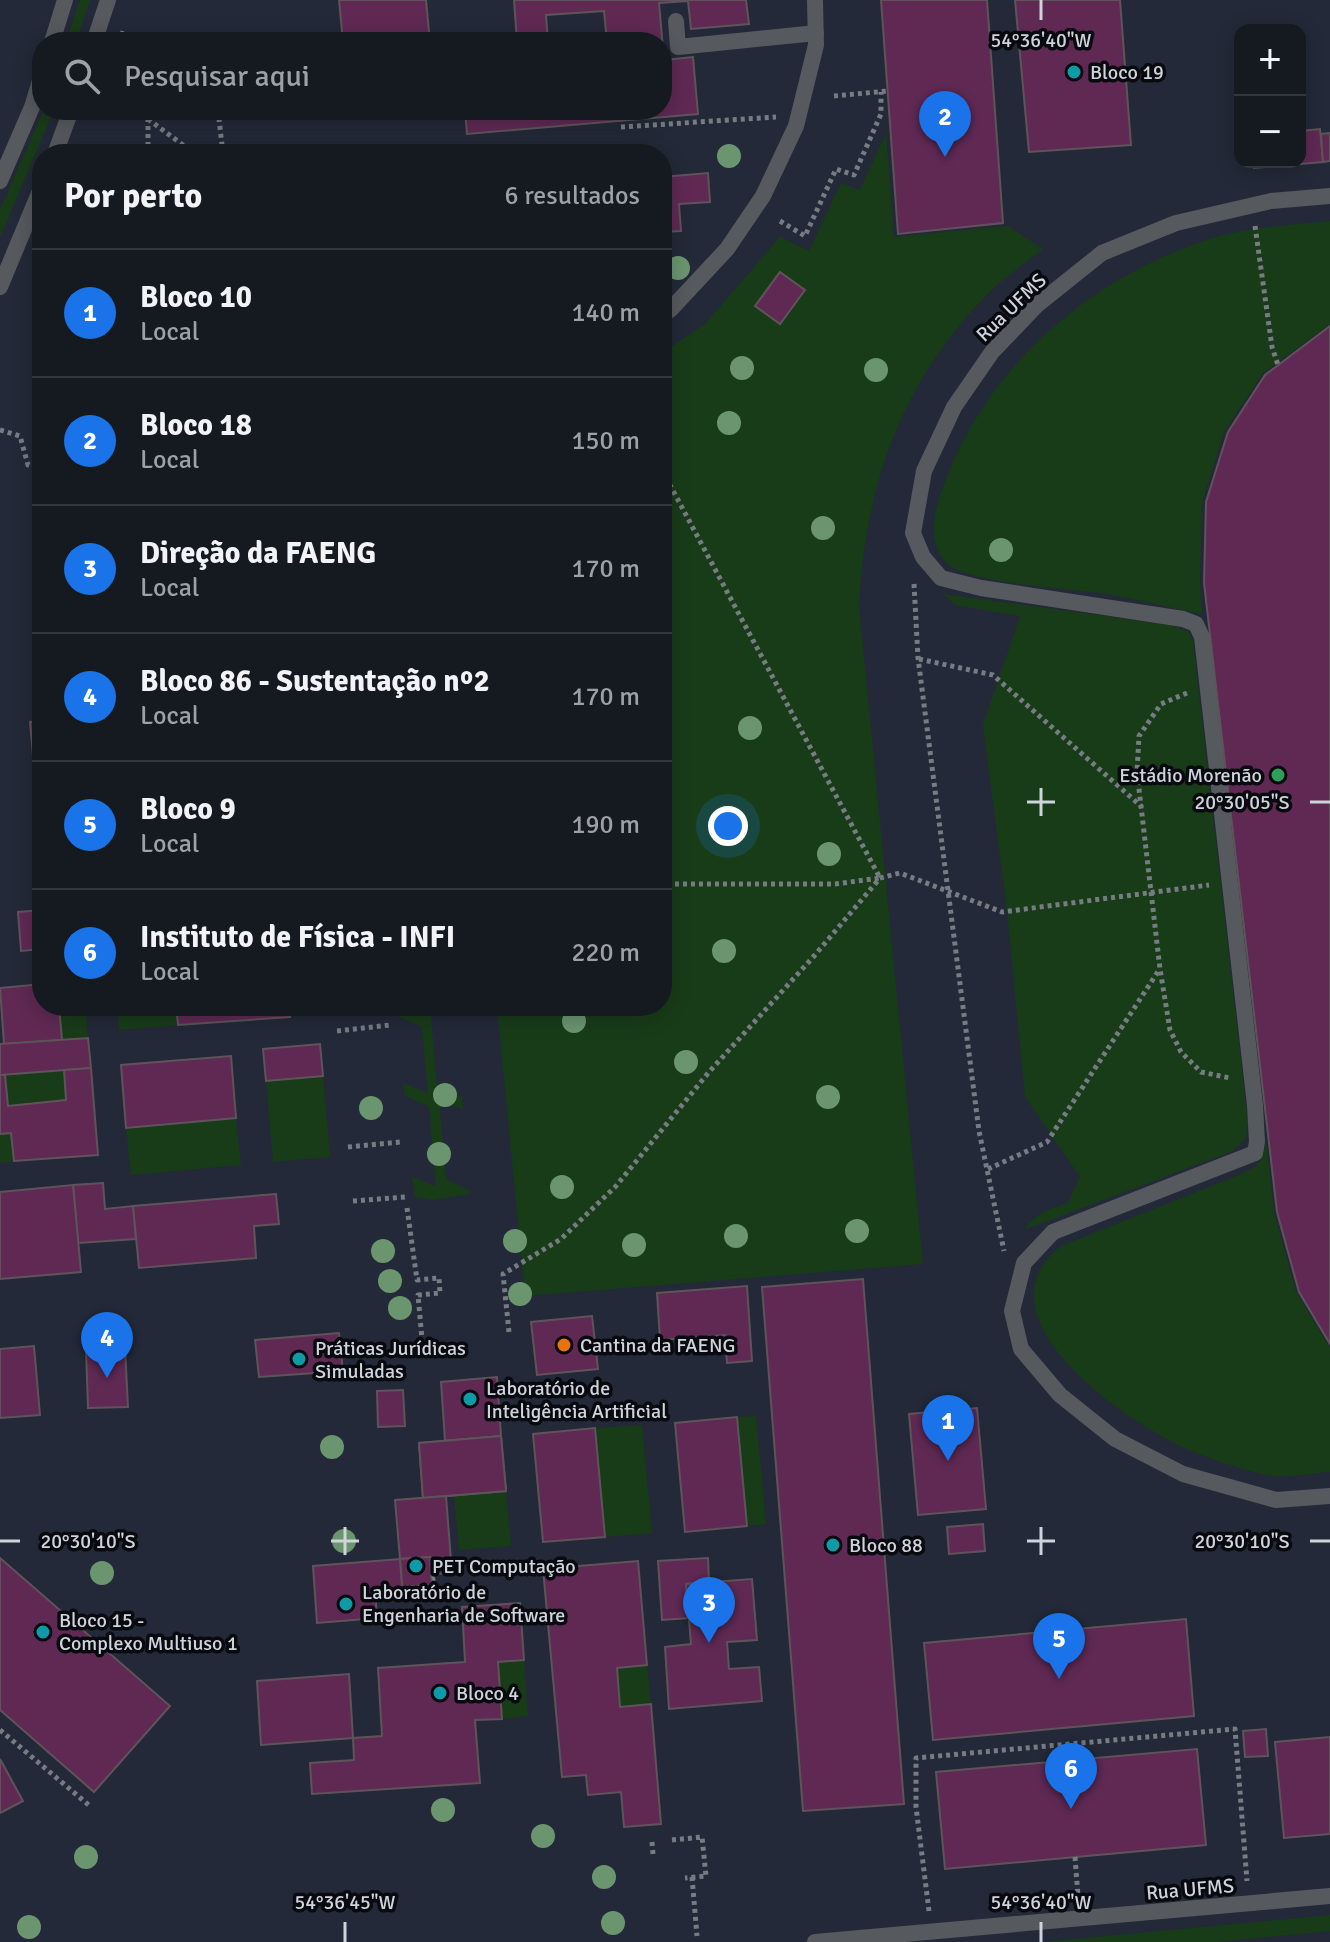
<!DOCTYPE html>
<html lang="pt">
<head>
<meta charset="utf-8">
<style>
  body { margin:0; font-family:Signika,sans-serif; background:#1e2229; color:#f1f3f6 }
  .controls { position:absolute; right:24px; top:24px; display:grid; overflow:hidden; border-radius:16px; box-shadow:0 4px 20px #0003 }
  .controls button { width:72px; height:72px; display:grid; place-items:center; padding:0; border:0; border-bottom:2px solid #34383e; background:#151920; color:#f1f3f6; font:40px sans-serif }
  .you { position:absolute; left:728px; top:826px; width:28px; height:28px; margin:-20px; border:6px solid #fff; border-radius:50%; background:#1a73e8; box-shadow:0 0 0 12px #1a73e833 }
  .badge { display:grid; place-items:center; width:52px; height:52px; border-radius:50%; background:#1a73e8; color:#fff; font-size:26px; font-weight:700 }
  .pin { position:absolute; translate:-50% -66px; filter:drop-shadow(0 2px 4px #0008) }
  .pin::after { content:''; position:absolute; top:42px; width:28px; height:24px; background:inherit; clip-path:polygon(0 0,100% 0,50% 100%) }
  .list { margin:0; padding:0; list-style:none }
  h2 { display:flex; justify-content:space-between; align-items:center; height:104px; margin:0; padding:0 32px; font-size:34px }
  h2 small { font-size:26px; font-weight:400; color:#9da0a5 }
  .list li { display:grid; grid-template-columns:52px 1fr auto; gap:24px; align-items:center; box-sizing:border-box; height:128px; padding:0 32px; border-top:2px solid #34383e }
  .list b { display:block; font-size:30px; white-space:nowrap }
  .list p { margin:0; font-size:26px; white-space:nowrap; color:#9da0a5 }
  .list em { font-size:26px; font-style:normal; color:#9da0a5 }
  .icon { flex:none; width:44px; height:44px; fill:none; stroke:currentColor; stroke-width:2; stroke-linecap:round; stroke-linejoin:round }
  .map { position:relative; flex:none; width:1330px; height:1942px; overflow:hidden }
  .search { position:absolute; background:#151920; box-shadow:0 4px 20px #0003; left:32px; top:32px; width:640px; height:88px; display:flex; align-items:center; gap:20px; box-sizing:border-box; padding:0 28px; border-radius:32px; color:#9da0a5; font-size:30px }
  .panel { position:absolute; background:#151920; box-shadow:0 4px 20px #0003; left:32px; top:144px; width:640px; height:872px; border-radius:32px }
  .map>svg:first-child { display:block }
  .built { fill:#232938; fill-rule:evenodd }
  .green { fill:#193c18 }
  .building { fill:#5f2954; stroke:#5f535b; stroke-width:2 }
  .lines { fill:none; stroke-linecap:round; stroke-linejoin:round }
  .path { stroke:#777b84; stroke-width:5; stroke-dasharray:4 4; stroke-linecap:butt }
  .service { stroke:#56595e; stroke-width:16 }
  .tree { fill:#6b956f }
  .ticks { fill:none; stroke:#cfd3da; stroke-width:3 }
  .culture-dot { fill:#0f9aa8; stroke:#080a0f; stroke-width:3 }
  .leisure-dot { fill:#2e9e5b; stroke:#080a0f; stroke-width:3 }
  .food-dot { fill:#e8710a; stroke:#080a0f; stroke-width:3 }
  .labels { text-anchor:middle; stroke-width:7; stroke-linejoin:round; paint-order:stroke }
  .poi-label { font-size:20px; fill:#cfd3da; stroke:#080a0f; text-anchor:start }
  .street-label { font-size:20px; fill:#cfd3da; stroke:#080a0f }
  .ticks-label { font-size:20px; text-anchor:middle; fill:#cfd3da; stroke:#080a0f; stroke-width:7; stroke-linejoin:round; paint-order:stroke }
</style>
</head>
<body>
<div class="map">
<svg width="1330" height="1942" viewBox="0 0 1330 1942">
  <rect width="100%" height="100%" fill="#1c212b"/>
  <path class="built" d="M0,0H1330V1942H0ZM1240,30H1300V162H1240ZM42,42H662V110H42ZM42,154H662V1006H42Z"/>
  <g class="green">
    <polygon points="80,0 90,0 76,42 66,42"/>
    <polygon points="44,110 54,110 0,237 0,210"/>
    <path d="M886,133L894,237L1008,226L1043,249C1023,265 999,281 982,300C899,387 865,488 859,606L923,1264L525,1296L497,1006H662V353L705,324L780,237L809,251L841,183L860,190Z"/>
    <path d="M1330,221V324L1263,373L1224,432L1202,502L1200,583L1202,614C1171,608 1139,600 1107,594C1076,589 967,583 948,564C924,542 936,504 946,479C990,363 1094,276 1210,239C1248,227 1291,225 1330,221Z"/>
    <path d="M943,594L1171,625L1188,632L1193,641L1248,1123L1245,1140L1230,1152L1024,1230C1037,1213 1048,1209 1068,1203L1080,1177L1025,1097L1007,911L983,725L1020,616L955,605Z"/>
    <polygon points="59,1006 85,1006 88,1038 62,1040"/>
    <polygon points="117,1006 176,1006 178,1025 119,1030"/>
    <polygon points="397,1006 404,1006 420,1013 420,1006 430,1006 437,1086 462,1097 463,1110 439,1100 446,1179 470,1191 469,1194 433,1200 415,1197 412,1176 436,1187 429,1107 405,1096 403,1083 428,1093 422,1027 397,1016"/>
    <polygon points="64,1070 66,1100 8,1106 5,1075"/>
    <polygon points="323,1076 330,1157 273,1162 266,1081"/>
    <polygon points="236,1118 241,1165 131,1175 126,1128"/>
    <polygon points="11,1133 14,1161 0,1163 0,1134"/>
    <path d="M1266,1142L1274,1212L1296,1292L1330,1348V1472C1312,1473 1293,1477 1275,1476C1257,1475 1211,1459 1194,1452C1132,1427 970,1318 1061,1246L1239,1175L1258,1165Z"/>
    <polygon points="756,1416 766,1524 747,1526 737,1417"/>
    <polygon points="642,1425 652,1533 605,1537 595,1428"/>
    <polygon points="506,1491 511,1546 459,1550 454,1495"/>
    <polygon points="524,1660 528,1716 502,1719 498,1662"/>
    <polygon points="647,1665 651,1704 620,1707 617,1668"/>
    <polygon points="1330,1915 1330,1931 1215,1942 1043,1942"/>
  </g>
  <g class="building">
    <polygon points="339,0 426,0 430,42 343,42"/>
    <polygon points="514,0 746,0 749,24 691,29 688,1 659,3 664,60 693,57 698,114 467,134 465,110 662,110 662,42 607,42 604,11 546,15 548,42 517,42"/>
    <polygon points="881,0 987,0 1003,223 898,234"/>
    <polygon points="1015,0 1120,0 1131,145 1029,152"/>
    <polygon points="349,110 407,110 407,111 350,116"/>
    <polygon points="1320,129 1323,162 1254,168 1254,162 1300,162 1300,131"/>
    <polygon points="1330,133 1330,161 1323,162 1321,134"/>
    <polygon points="708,173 710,202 679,204 681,231 662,232 662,177"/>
    <polygon points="780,272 805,290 780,324 755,306"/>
    <polygon points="1330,326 1330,1344 1299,1292 1277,1212 1204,583 1206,502 1228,432 1265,375"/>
    <polygon points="42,721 42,777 35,778 30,722"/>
    <polygon points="42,910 42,949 21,951 18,912"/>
    <polygon points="42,984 42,1006 59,1006 62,1040 4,1044 0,988"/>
    <polygon points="176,1006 289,1006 290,1017 178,1025"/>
    <polygon points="88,1038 91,1068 0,1075 0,1044"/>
    <polygon points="320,1044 323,1076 266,1081 263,1049"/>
    <polygon points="231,1056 236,1118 126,1128 121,1065"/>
    <polygon points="91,1068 98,1155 14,1161 11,1133 0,1134 0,1075 5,1075 8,1106 66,1100 64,1070"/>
    <polygon points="103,1183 105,1209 133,1206 136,1239 78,1243 73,1185"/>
    <polygon points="73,1185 81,1272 0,1279 0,1192"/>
    <polygon points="276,1194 279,1224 254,1226 256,1258 139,1268 133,1206"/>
    <polygon points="863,1279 904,1804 803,1811 762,1287"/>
    <polygon points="747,1286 752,1361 727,1363 725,1335 660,1340 657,1293"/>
    <polygon points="592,1316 598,1369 537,1375 531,1322"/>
    <polygon points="339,1333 343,1371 259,1377 255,1340"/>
    <polygon points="34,1346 40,1415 0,1418 0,1349"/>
    <polygon points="125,1348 128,1407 88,1408 86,1349"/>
    <polygon points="497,1377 501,1436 445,1441 441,1382"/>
    <polygon points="403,1390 405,1426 378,1427 377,1391"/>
    <polygon points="977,1408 986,1509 918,1515 909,1414"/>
    <polygon points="737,1417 747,1526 685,1532 675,1423"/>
    <polygon points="595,1428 605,1537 543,1542 533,1434"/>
    <polygon points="501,1436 506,1491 423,1498 419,1443"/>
    <polygon points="501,1436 506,1491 423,1498 419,1443"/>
    <polygon points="446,1496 452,1573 432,1574 430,1557 400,1559 395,1500"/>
    <polygon points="983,1524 985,1551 949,1554 947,1527"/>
    <polygon points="430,1557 432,1585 402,1587 400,1559"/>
    <polygon points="0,1558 170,1706 94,1792 0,1710"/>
    <polygon points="708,1558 709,1582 686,1584 689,1618 662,1620 658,1561"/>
    <polygon points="400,1559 402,1587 375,1589 377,1618 317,1623 313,1566"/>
    <polygon points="638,1561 647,1665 617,1668 620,1707 651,1704 661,1824 624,1827 621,1792 588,1795 586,1775 562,1777 543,1569"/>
    <polygon points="752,1579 757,1640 727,1642 729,1669 759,1667 762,1701 669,1709 665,1647 691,1644 686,1584"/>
    <polygon points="520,1603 524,1660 498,1662 502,1719 475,1720 480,1783 312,1794 310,1763 354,1760 353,1738 382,1736 378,1668 465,1662 462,1607"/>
    <polygon points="1186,1619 1194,1716 933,1740 924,1643"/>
    <polygon points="349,1674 353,1738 261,1745 257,1681"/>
    <polygon points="1266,1729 1268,1756 1245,1757 1243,1731"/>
    <polygon points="1330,1737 1330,1834 1284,1838 1275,1742"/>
    <polygon points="1197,1749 1206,1845 945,1869 936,1772"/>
    <polygon points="0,1759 23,1801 0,1813"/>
  </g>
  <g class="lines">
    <g class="path">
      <polyline points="120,33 154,42"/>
      <polyline points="834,96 887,91"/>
      <polyline points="148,110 148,154"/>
      <polyline points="218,110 223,154"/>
      <polyline points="148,119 195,154"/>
      <polyline points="621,127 776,117"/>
      <polyline points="780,221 805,236 836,169 854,175 881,114 881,92"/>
      <polyline points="1255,226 1272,347 1278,365"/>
      <polyline points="0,430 20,436 28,465 42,467"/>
      <polyline points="662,470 880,878 835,884 662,884"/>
      <polyline points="914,584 918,658 979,1131 1004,1251"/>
      <polyline points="919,659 993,675 1142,807"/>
      <polyline points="1187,693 1161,704 1139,736 1137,772 1160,969 1170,1030 1181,1052 1201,1072 1230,1078"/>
      <polyline points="337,1031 390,1025"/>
      <polyline points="348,1147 400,1142"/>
      <polyline points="988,1169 1047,1142 1159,970"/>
      <polyline points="353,1201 405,1197"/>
      <polyline points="407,1208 417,1280 439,1278 440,1293 418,1295 422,1339"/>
      <polyline points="509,1332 503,1274 561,1239 616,1186 709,1072 815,955 880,878 900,873 1002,912 1209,885"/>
      <polyline points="432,1579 435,1578"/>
      <polyline points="388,1589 388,1592"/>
      <polyline points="0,1730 91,1807"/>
      <polyline points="672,1840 702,1837 706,1876 685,1878"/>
      <polyline points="652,1842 653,1854"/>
      <polyline points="1075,1857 1078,1896"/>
      <polyline points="692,1877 697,1936"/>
      <polyline points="929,1911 916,1807 916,1758 1235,1729 1247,1881"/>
    </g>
    <g class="service">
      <polyline points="676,21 678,47 816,33"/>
      <polyline points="52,42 65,0"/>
      <polyline points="94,42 108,0"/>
      <polyline points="55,154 71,110"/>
      <polyline points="0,181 32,107 42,74"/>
      <polyline points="1330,196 1271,201 1176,223 1102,253 1037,305 992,352 954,407 924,471 913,533 923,557 941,578 981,588 1183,619 1196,624 1202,637 1255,1105 1257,1142 1255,1153 1053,1232 1024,1263 1012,1311 1021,1349 1060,1395 1115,1439 1183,1474 1276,1500 1330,1496"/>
      <polyline points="0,287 42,186"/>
      <polyline points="662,315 671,309 727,249 763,196 796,126 816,45 815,0"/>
      <polyline points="815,1942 1330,1896"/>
    </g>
  </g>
  <g class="tree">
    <circle cx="729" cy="156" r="12"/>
    <circle cx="678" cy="268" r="12"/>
    <circle cx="742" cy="368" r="12"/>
    <circle cx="876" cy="370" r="12"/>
    <circle cx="729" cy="423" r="12"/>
    <circle cx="823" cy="528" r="12"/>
    <circle cx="1001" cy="550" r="12"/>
    <circle cx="750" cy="728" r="12"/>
    <circle cx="829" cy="854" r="12"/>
    <circle cx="724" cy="951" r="12"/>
    <circle cx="574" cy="1021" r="12"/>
    <circle cx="686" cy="1062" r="12"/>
    <circle cx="445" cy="1095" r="12"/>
    <circle cx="828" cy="1097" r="12"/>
    <circle cx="371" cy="1108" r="12"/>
    <circle cx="439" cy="1154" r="12"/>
    <circle cx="562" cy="1187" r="12"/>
    <circle cx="857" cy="1231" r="12"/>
    <circle cx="736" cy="1236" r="12"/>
    <circle cx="515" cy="1241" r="12"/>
    <circle cx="634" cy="1245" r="12"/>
    <circle cx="383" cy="1251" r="12"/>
    <circle cx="390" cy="1281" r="12"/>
    <circle cx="520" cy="1294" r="12"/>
    <circle cx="400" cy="1308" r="12"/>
    <circle cx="332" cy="1447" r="12"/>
    <circle cx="344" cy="1541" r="12"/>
    <circle cx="102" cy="1573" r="12"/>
    <circle cx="443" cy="1810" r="12"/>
    <circle cx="543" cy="1836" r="12"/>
    <circle cx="86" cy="1857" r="12"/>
    <circle cx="604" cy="1877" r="12"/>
    <circle cx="613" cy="1923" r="12"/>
    <circle cx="29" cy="1927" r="12"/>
  </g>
  <path class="ticks" d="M1041,0V20M1041,788V816M1027,802H1055M1310,802H1330M345,1527V1555M1041,1527V1555M0,1541H20M331,1541H359M1027,1541H1055M1310,1541H1330M345,1922V1942M1041,1922V1942"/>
  <g class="culture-dot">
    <circle cx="1074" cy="72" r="8"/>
    <circle cx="299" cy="1359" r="8"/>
    <circle cx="470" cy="1399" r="8"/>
    <circle cx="833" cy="1545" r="8"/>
    <circle cx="416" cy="1566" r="8"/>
    <circle cx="346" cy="1604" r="8"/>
    <circle cx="43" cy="1632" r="8"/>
    <circle cx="440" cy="1693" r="8"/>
  </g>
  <circle class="leisure-dot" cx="1278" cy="775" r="8"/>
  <circle class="food-dot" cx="564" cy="1345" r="8"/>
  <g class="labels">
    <g class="poi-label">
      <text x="1090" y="79">Bloco 19</text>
      <text x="1262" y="782" text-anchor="end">Estádio Morenão</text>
      <text x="580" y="1352">Cantina da FAENG</text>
      <text x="315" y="1355">Práticas Jurídicas<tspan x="315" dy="23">Simuladas</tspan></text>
      <text x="486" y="1395">Laboratório de<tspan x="486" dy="23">Inteligência Artificial</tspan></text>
      <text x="849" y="1552">Bloco 88</text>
      <text x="432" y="1573">PET Computação</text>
      <text x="362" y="1599">Laboratório de<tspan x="362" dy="23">Engenharia de Software</tspan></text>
      <text x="59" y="1627">Bloco 15 -<tspan x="59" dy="23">Complexo Multiuso 1</tspan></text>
      <text x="456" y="1700">Bloco 4</text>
    </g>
    <g class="street-label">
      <text transform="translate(1011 307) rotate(-44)" y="7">Rua UFMS</text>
      <text transform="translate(1190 1889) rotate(-5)" y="7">Rua UFMS</text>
    </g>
  </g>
  <g class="ticks-label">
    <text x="1041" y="47">54°36'40"W</text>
    <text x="1242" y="809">20°30'05"S</text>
    <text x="88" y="1548">20°30'10"S</text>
    <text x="1242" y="1548">20°30'10"S</text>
    <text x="345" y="1909">54°36'45"W</text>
    <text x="1041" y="1909">54°36'40"W</text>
  </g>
</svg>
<div class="controls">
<button>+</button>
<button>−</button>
</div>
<div class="you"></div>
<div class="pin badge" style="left:948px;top:1461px">1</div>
<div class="pin badge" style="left:945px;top:157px">2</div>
<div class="pin badge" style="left:709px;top:1643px">3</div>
<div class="pin badge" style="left:107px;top:1378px">4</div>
<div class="pin badge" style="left:1059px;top:1679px">5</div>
<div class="pin badge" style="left:1071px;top:1809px">6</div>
<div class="search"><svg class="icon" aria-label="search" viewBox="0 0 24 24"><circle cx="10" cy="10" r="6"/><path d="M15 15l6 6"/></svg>Pesquisar aqui</div>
<section class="panel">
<h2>Por perto<small>6 resultados</small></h2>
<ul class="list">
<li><span class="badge">1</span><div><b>Bloco 10</b><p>Local</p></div><em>140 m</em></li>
<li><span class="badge">2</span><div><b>Bloco 18</b><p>Local</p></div><em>150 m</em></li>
<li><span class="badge">3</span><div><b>Direção da FAENG</b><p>Local</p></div><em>170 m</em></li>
<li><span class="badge">4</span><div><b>Bloco 86 - Sustentação nº2</b><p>Local</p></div><em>170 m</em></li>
<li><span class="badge">5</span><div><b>Bloco 9</b><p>Local</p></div><em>190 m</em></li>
<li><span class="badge">6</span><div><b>Instituto de Física - INFI</b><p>Local</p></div><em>220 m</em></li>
</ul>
</section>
</div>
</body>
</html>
